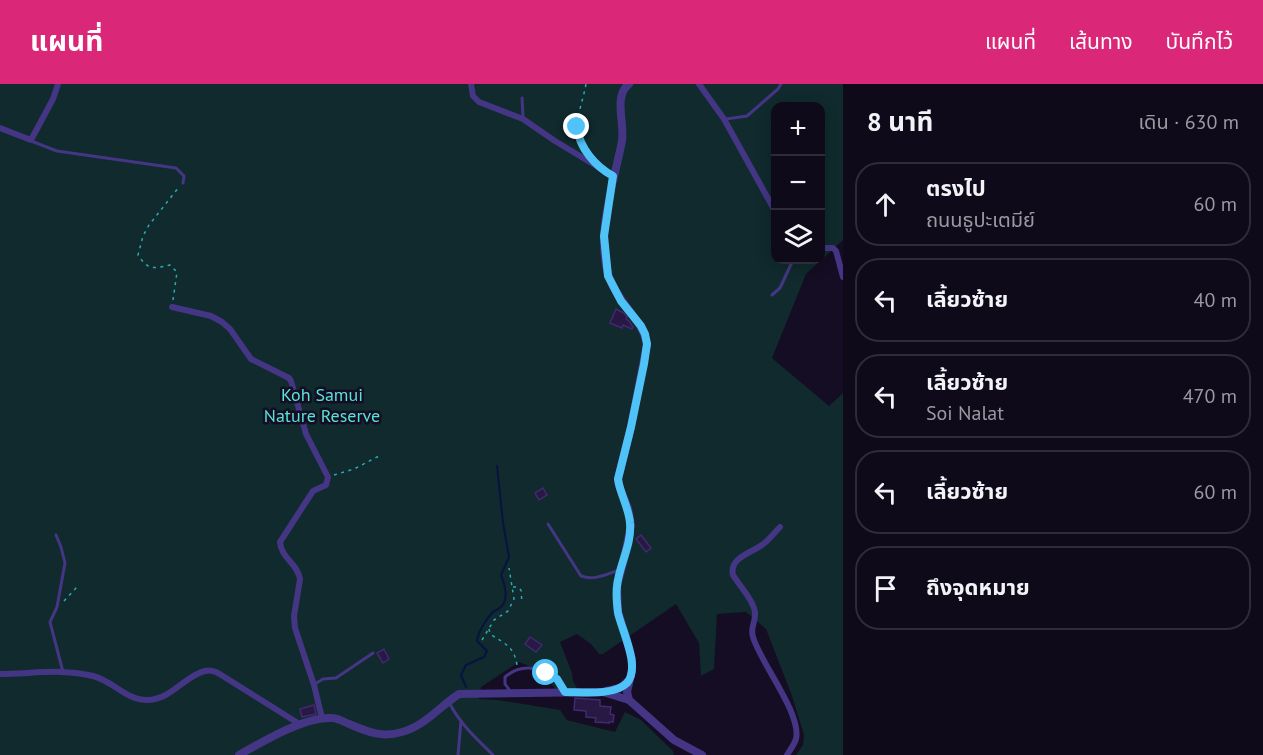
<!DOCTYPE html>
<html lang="th">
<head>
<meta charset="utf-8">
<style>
  body { margin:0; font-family:"PT Sans","Noto Sans Thai",sans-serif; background:#1d1827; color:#f1f3f6 }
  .controls { position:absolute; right:18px; top:18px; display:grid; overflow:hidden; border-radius:12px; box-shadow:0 3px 15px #0003 }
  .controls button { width:54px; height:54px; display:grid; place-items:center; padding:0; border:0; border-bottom:2px solid #2f2b39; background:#0f0a1a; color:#f1f3f6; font:30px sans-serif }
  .stop { position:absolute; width:18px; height:18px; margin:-14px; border:4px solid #4fc3f7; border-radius:50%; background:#fff }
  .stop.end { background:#4fc3f7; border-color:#fff; box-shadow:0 2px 6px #0008 }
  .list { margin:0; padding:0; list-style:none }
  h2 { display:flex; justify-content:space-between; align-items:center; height:78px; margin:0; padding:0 24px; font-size:26px }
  h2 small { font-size:20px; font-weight:400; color:#9b9aa2 }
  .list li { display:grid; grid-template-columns:39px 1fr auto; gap:18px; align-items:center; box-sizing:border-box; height:84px; margin:0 12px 12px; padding:0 12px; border:2px solid #2f2b39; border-radius:24px }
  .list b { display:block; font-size:22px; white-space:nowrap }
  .list p { margin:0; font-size:20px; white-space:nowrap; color:#9b9aa2 }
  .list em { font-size:20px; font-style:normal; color:#9b9aa2 }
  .icon { flex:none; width:33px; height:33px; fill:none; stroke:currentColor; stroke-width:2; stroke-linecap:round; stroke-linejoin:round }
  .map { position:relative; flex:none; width:843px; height:671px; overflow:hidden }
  header { display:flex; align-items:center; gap:36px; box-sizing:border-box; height:84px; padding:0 30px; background:#db2777; color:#fff }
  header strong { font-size:28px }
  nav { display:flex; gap:33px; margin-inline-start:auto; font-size:21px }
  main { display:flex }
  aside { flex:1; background:#0f0a1a }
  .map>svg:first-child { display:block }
  .green { fill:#102a2d; fill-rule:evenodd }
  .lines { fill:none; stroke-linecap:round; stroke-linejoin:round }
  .stream { stroke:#071441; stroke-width:2 }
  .building { fill:#281844; stroke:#422971; stroke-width:1.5 }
  .path { stroke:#29acb8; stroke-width:1.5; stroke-dasharray:3 4.5; stroke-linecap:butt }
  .service { stroke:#443684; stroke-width:3 }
  .minor { stroke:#443684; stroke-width:6 }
  .tertiary { stroke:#443684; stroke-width:8 }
  .route { stroke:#4fc3f7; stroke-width:8 }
  .labels { text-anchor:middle; stroke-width:5; stroke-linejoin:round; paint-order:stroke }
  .park-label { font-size:18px; fill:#56e4d5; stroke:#140d23 }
</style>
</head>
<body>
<header>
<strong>แผนที่</strong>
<nav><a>แผนที่</a><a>เส้นทาง</a><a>บันทึกไว้</a></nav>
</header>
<main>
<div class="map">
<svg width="843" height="671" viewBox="0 0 843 671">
  <rect width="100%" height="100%" fill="#140d23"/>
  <path class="green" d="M0,0H843V156L806,190L772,274L829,322L843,309V671H796L803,661L804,651L792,612L766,545L746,528L717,530L714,585L701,592L699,559L676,520L603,570H599L591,560L577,550L560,558L572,589L573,597L577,604L591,606L557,607C544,588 540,586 519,578L481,603L479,615L498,616L560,626L567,636L615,648L625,628L641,636L673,667L674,671H0ZM776,22H820V176H776Z"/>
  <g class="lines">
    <path class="stream" d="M466,603L461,591L466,581L484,573L487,567L477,557C478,548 486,535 493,528C495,526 499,525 501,523C509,516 505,500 501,491L509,473L503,439L497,382"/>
  </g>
  <g class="building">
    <polygon points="616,225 624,229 627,233 626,235 629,237 633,243 632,245 623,241 622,244 610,239"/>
    <polygon points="543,404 547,411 539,416 535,409"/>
    <polygon points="641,451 651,464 646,468 636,455"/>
    <polygon points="530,553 542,561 536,568 525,560"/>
    <polygon points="384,565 389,575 383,579 377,569"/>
    <polygon points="575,614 600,616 600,622 611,623 610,630 614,631 613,638 609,638 609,639 595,638 596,634 586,633 586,627 574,626"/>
    <polygon points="314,621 316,630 302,633 300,625"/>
  </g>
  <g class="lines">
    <g class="path">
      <path d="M586,0C581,28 569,42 588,68"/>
      <path d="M173,216L177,188L170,181C153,185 148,186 138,171L143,152L149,141L179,103"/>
      <polyline points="334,391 354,385 379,372"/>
      <polyline points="513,503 517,503 521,506 522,519"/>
      <polyline points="64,517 77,503"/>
      <path d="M489,545L490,550C505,560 514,562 517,581"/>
      <polyline points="482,556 494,536 508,527 514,515 509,484"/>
    </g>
    <g class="service">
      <polyline points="522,14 523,33"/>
      <polyline points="726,35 747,32 778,5 781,0"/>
      <polyline points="31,57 57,67 176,84 184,92 183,99"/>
      <polyline points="772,211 780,204 793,176"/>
      <path d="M548,440L581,492C594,497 607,490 619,486"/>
      <polyline points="56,451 61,463 65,479 57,523 50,538 63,588"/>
      <polyline points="315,600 323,595 336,594 373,569"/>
      <path d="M510,607L505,600V593C525,576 550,585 564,606"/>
      <path d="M449,618C459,639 477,655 493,671"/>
      <polyline points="458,671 461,637"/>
    </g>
    <g class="minor">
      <polyline points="471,0 473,12 479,18 523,35 555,57 613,92"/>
      <polyline points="699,0 724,35 776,129"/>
      <polyline points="0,44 31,56 53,15 58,0"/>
      <polyline points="820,164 833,164 836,167 843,193"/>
      <path d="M172,223L211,232L222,238L230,245L251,275L289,294L291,297L306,350L328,393L326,401L313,407L280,458C281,474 298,480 300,495L294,532L295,544L314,601L322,634"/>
      <path d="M780,443C774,449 769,456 762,461C751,469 729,474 733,491C739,501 756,519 755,531C755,540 750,543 753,553C760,578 802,630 796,655C794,661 790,666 787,671"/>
      <path d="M0,590C31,590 62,584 93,592C113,597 126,616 147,616C171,616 184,592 205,587C209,586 214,587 218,589L301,641"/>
    </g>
    <g class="tertiary">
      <polyline points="606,607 620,604 628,597"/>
      <path d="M629,616L627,608L632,586V575L618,527L617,502L624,475L631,441L628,424L619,402L618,395L631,343L647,260C642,234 617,218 609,193C595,150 614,99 622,57C625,39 613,12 629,0"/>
      <path d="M239,671C262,658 305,632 332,634C338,634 344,638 349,640C368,648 381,654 402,648C425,642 440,622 459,610L603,608L629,616L674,656L702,671"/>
    </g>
  </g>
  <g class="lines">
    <path class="route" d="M546,589L557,595L565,608C582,608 614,612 627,599C641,583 622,547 618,529C617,521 616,510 617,502C619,481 632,461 630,439C629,424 620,410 618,395L631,343L644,280L647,260L645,250L641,242L621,217L608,192L604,152L613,92C596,83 579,64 577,43"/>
  </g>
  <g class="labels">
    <g class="park-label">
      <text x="322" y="317">Koh Samui<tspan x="322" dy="21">Nature Reserve</tspan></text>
    </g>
  </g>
</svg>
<div class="controls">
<button>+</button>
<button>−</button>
<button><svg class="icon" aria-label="layers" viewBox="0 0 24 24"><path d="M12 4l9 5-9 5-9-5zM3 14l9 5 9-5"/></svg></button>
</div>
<div class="stop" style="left:546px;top:589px"></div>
<div class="stop end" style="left:577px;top:43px"></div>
</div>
<aside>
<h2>8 นาที<small>เดิน · 630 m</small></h2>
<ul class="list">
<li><svg class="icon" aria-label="ahead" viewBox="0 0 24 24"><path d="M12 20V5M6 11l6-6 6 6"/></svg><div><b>ตรงไป</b><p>ถนนธูปะเตมีย์</p></div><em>60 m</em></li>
<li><svg class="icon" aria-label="left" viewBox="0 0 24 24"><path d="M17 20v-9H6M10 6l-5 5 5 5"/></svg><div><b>เลี้ยวซ้าย</b></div><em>40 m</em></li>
<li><svg class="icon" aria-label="left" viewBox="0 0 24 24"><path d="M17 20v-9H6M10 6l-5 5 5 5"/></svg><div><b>เลี้ยวซ้าย</b><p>Soi Nalat</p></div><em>470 m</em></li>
<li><svg class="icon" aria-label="left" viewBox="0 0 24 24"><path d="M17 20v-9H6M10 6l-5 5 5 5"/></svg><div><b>เลี้ยวซ้าย</b></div><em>60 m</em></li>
<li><svg class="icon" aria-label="arrive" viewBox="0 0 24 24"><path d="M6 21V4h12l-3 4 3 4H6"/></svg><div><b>ถึงจุดหมาย</b></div></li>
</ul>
</aside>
</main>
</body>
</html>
